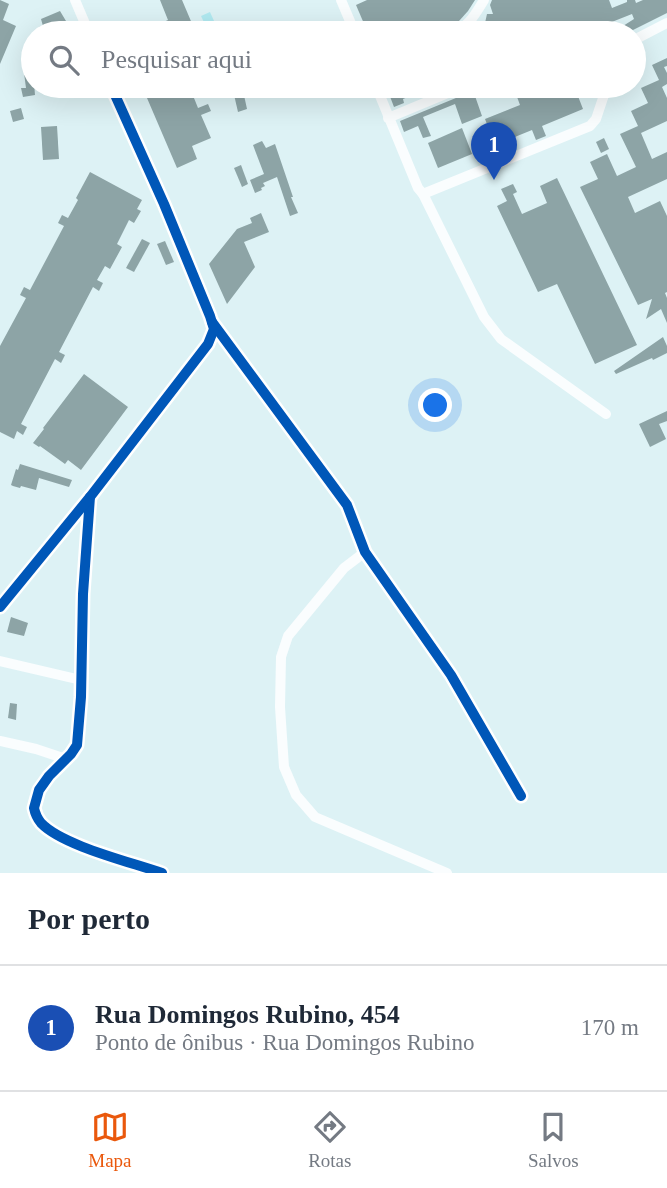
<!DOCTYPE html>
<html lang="pt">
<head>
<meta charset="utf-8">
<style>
  body { margin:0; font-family:Georgia,serif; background:#f2f2f3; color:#1f2937 }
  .you { position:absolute; left:436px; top:406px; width:24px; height:24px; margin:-18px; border:5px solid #fff; border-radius:50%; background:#1a73e8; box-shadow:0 0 0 10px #1a73e833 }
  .badge { display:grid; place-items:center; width:46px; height:46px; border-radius:50%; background:#ea580c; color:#fff; font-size:23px; font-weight:700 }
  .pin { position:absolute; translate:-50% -58px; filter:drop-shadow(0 2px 4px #0008) }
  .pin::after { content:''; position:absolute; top:37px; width:24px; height:21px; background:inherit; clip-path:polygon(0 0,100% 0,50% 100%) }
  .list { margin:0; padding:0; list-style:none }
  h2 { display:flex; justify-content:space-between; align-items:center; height:91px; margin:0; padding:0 28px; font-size:30px }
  h2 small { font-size:23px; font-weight:400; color:#747a83 }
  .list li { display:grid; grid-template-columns:46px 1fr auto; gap:21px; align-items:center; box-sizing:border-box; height:126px; padding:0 28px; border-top:2px solid #e0e1e3 }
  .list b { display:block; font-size:26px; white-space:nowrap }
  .list p { margin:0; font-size:23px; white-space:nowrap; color:#747a83 }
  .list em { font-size:23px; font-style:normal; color:#747a83 }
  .icon { flex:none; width:38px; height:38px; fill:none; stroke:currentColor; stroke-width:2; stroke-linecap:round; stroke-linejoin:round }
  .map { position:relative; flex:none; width:667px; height:873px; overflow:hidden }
  .search { position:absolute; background:#fff; box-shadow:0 7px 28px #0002; left:21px; right:21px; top:21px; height:77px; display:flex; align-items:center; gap:18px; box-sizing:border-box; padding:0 24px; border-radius:38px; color:#747a83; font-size:26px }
  .sheet { height:217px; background:#fff }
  nav { display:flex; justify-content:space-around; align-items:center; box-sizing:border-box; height:98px; border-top:2px solid #e0e1e3; background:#fff; font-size:19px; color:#747a83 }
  nav a { display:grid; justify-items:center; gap:4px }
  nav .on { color:#ea580c }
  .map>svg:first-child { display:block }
  .pitch { fill:#b1eaf1 }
  .building { fill:#8da4a6 }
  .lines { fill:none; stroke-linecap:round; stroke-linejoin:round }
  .street { stroke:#fafdfe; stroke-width:10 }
  .cycleway-casing { stroke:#fff; stroke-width:15 }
  .cycleway { stroke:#0057b8; stroke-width:10 }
</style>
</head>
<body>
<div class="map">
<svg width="667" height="873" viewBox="0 0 667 873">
  <rect width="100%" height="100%" fill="#ddf2f5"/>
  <polygon class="pitch" points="210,12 218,30 209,33 201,16"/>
  <g class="building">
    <polygon points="0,0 9,4 3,20 16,26 0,64"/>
    <polygon points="160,0 182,0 196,33 154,33 152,27 168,20"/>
    <polygon points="367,0 475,0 468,11 459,21 430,33 368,33 356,5"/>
    <polygon points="492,0 609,0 612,8 627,2 627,0 635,0 636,3 643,0 667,0 667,13 633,30 623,26 634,19 632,14 584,33 568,33 567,30 560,32 557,25 535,33 492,33 485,23 487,14 493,14 490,5"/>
    <polygon points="60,11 69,26 52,33 41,33 39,27 43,26 41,19"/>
    <polygon points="667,58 667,66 664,67 667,73 667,84 662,87 667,98 667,121 641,133 652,159 667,152 667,179 628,197 635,213 660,201 667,216 667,292 665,293 667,298 667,323 661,309 646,319 652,299 638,305 580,187 598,179 590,162 607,154 617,176 636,167 620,134 638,126 631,111 648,103 641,88 659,80 652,65"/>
    <polygon points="33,71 35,95 23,97 21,88 26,88 24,73"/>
    <polygon points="157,86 166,86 171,96 190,88 198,108 208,104 211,111 201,115 211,138 192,146 197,159 177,168 147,98 160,93"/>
    <polygon points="232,86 242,86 247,109 238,112"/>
    <polygon points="386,86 397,86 399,91 412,86 434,86 403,99 404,103 394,107"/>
    <polygon points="481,86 499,86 475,96 482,116 462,124 455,104 423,117 431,136 423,138 418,126 404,132 400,121 468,93 472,89"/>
    <polygon points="513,86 574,86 583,109 542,126 546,136 536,140 532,130 495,145 485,119 520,105"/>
    <polygon points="21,108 24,119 13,122 10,111"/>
    <polygon points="57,126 59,159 43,160 41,127"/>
    <polygon points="462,128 472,154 438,168 428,143"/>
    <polygon points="604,138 609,149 601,153 596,142"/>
    <polygon points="262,141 266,148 275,144 293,197 291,197 298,213 290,216 277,177 263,183 265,186 261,188 262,190 255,193 250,180 264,174 253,145"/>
    <polygon points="241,165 248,184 242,187 234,168"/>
    <polygon points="90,172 142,200 137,209 141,211 134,223 129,220 117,244 122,247 110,269 105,266 97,280 103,283 99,291 93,287 59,352 65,355 61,363 55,359 21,424 27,427 23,435 17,431 14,439 0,432 0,346 26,298 20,295 24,287 30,290 64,226 58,223 62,215 68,218 78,200 76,198"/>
    <polygon points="557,178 637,345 595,364 557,284 538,292 497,206 507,201 501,189 513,184 517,192 513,194 522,214 547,203 540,186"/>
    <polygon points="261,213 269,232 244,242 255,267 227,304 209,264 237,229 252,223 250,218"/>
    <polygon points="142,239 150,243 134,272 126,268"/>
    <polygon points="165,241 174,262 166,265 157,244"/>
    <polygon points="663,337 667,346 667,353 653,360 652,358 616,374 614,371"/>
    <polygon points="84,374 128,407 81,470 68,460 65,464 40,446 39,447 33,443 44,429 43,428"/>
    <polygon points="667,411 667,421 659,424 666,439 650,447 639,424"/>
    <polygon points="20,464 72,480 69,487 39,478 36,490 21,486 20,488 13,486 11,485 16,469 18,470"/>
    <polygon points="11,617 28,623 24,636 7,632"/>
    <polygon points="10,703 17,704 16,720 8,718"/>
  </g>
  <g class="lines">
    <g class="street">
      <polyline points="75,0 89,33"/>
      <polyline points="341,0 355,33"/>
      <path d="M453,33C470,25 474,16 484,0"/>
      <polyline points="634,40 667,23"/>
      <polyline points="376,86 418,188 423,194 484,317 501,339 606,414"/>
      <polyline points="388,118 465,86"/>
      <polyline points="423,194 590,126 596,119 607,86"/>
      <polyline points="213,323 347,505 365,552 451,675 521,796"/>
      <path d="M90,498L83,594L81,697L77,745L71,754L49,776L39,790L34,808C35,813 37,818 41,823C63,846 131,862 162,873"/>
      <polyline points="365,552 344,568 288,636 281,657 280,707 284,767 296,795 315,817 447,873"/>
      <polyline points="0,607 90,497 208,344 214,329 210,316 164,204 111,86"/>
      <polyline points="0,661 81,680"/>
      <polyline points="0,741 36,749 66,759"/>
    </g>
    <defs>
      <g id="cycleway">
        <polyline points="212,322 347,505 365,552 451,675 521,796"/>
        <path d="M90,497L83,594L81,697L77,745L71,754L49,776L39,790L34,808C35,813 37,818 41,823C63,846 131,862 162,873"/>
        <polyline points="0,607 90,497 208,344 214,329 210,316 164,204 111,86"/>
      </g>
    </defs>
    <use href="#cycleway" class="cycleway-casing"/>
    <use href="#cycleway" class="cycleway"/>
  </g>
</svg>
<div class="you"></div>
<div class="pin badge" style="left:494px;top:180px;background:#1a4fb4">1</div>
<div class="search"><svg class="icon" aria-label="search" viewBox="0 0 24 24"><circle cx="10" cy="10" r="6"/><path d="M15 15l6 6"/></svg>Pesquisar aqui</div>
</div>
<section class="sheet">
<h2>Por perto<small></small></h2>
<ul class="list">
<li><span class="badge" style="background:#1a4fb4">1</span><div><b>Rua Domingos Rubino, 454</b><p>Ponto de ônibus · Rua Domingos Rubino</p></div><em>170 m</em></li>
</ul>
</section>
<nav>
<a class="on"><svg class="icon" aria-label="map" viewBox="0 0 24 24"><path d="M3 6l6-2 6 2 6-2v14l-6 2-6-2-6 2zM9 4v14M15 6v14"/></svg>Mapa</a>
<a><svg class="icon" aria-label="directions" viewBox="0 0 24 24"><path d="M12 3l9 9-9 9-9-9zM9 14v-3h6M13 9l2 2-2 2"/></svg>Rotas</a>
<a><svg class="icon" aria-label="saved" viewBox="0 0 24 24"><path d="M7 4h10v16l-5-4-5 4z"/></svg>Salvos</a>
</nav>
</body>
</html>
